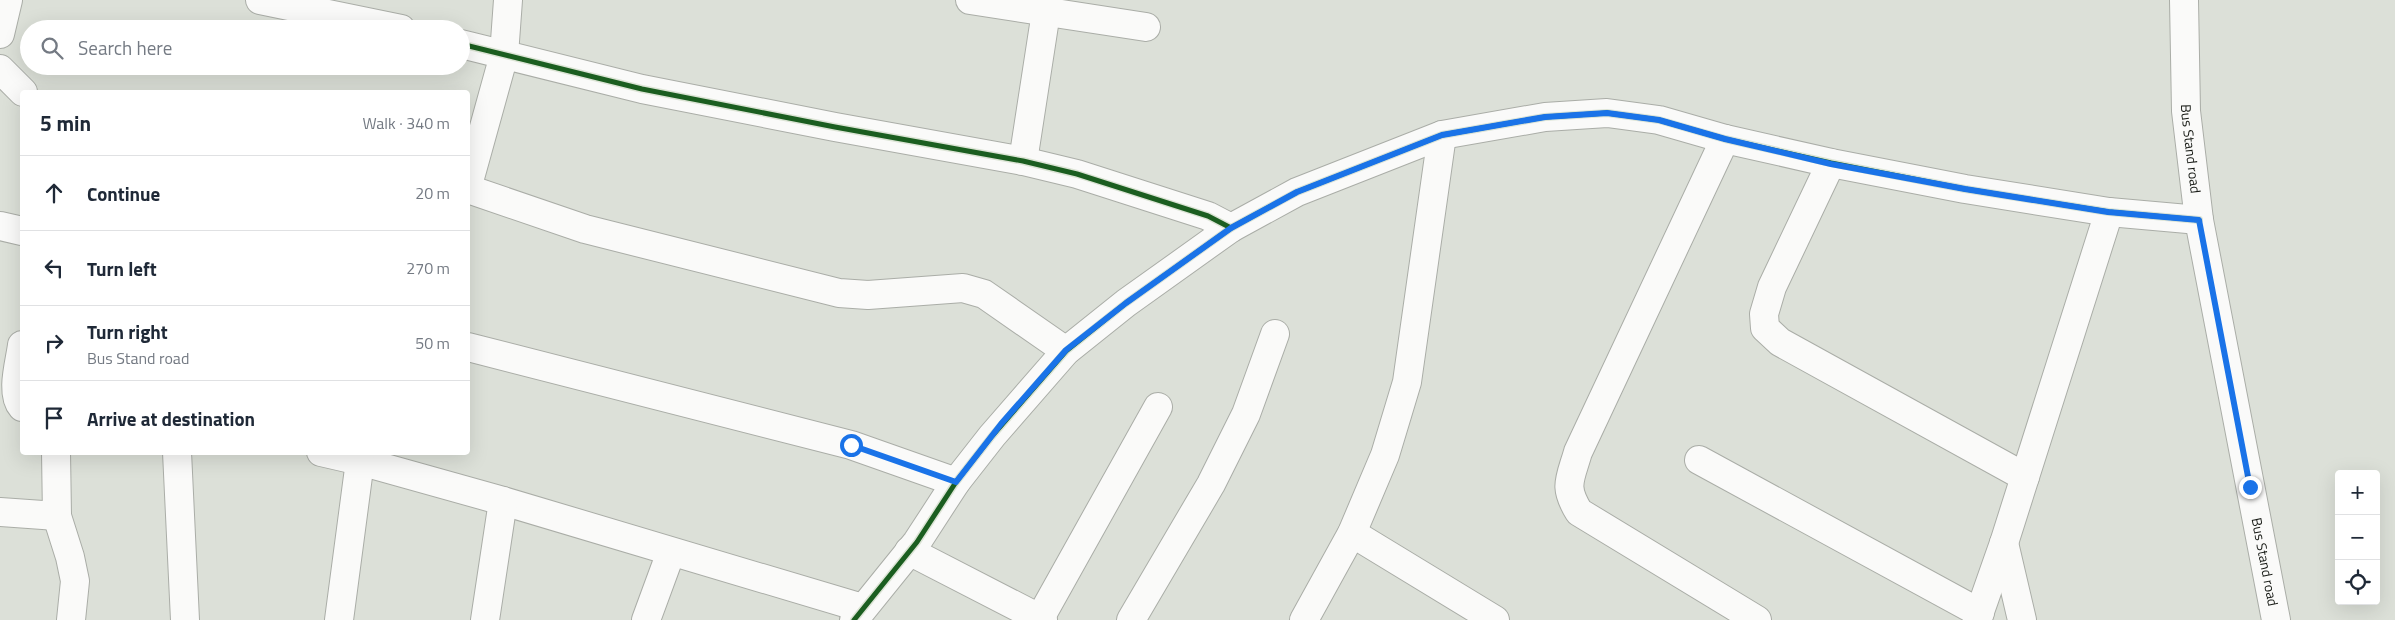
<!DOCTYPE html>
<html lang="en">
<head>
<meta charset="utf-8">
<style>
  body { margin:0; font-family:"Titillium Web",sans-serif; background:#f2f2f3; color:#1f2937 }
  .controls { position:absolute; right:15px; bottom:15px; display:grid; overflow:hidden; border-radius:5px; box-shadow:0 5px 20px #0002 }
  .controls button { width:45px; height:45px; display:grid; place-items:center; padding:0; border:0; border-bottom:1px solid #e0e1e3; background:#fff; color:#1f2937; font:25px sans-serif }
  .stop { position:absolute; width:15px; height:15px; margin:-11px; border:4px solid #1a73e8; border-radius:50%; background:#fff }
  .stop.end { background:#1a73e8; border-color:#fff; box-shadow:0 1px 5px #0008 }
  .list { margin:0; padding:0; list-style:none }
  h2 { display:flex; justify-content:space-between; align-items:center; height:65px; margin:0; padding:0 20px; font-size:21px }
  h2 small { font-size:16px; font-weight:400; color:#747a83 }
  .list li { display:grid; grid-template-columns:32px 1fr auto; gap:15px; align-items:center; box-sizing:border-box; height:75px; padding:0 20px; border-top:1px solid #e0e1e3 }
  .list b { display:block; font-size:19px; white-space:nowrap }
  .list p { margin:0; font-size:16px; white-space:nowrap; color:#747a83 }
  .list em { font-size:16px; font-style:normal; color:#747a83 }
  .icon { flex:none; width:28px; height:28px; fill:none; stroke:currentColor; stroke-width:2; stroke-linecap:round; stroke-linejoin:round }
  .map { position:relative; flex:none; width:2395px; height:620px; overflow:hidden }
  .search { position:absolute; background:#fff; box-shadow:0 5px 20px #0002; left:20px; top:20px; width:450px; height:55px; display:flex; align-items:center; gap:12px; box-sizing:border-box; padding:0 18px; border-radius:28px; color:#747a83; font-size:19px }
  .panel { position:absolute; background:#fff; box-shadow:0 5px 20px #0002; left:20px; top:90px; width:450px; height:365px; border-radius:5px }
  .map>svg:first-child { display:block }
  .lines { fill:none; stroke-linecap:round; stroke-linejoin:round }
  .minor-casing { stroke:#aaada7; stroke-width:30 }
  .minor { stroke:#fafaf9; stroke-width:28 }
  .cycleway-casing { stroke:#dce4d5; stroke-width:8 }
  .cycleway { stroke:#1b5e20; stroke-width:5 }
  .route { stroke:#1a73e8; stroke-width:6 }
  .labels { text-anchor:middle; stroke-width:5; stroke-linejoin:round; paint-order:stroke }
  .street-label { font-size:14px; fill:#151813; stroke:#dce4d5 }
</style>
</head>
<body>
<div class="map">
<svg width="2395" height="620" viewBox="0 0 2395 620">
  <rect width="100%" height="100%" fill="#dce0d8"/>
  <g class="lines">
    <defs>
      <g id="minor">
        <polyline points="260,0 401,29"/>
        <polyline points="970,0 1146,27"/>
        <path id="s1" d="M2184,0L2186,111L2199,220L2276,620"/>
        <polyline points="0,34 8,0"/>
        <polyline points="461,44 642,89 835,127 1023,161 1077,174 1208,216 1231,228"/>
        <polyline points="0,69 23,92"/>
        <path d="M1725,139L1578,452C1570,480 1563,486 1579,512L1757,620"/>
        <polyline points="1023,161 1046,12"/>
        <polyline points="1831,163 1772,287 1764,314 1765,328 1780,342 2025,477"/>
        <polyline points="468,185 504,55 508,0"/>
        <polyline points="468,189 585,229 839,293 868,295 963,288 984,294 1066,351"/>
        <polyline points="0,226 22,231"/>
        <path d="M22,345C20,362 10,393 22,407"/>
        <polyline points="468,347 851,445 956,482"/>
        <polyline points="56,452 57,516 70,557 75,581 71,620"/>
        <polyline points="177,452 185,620"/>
        <polyline points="321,452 360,461 503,501 862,608"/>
        <polyline points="1699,460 1980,613"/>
        <polyline points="0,512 57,516"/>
        <polyline points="1352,533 1495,620"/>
        <polyline points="2004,543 2022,620"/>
        <polyline points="909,551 1043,620"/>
        <polyline points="339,620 360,461"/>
        <polyline points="485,620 503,501"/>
        <polyline points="646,620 671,552"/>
        <polyline points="854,620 917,542 956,482 992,436 1066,351 1126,303 1231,228 1297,192 1442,135 1545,117 1607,113 1659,120 1725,139 1831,163 1965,189 2109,212 2199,220"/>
        <polyline points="1039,620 1158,407"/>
        <polyline points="1131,620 1211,484 1246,414 1275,334"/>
        <polyline points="1304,620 1352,533 1385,455 1407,382 1442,135"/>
        <polyline points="1977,620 2004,543 2109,212"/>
      </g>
    </defs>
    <use href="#minor" class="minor-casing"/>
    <use href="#minor" class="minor"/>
    <defs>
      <g id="cycleway">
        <polyline points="461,44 642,89 835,127 1023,161 1077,174 1208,216 1231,228"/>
        <polyline points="854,620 917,542 956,482 992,436 1066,351 1126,303 1231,228 1297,192 1442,135 1545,117 1607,113 1659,120 1725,139 1831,163 1965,189 2109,212 2199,220"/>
      </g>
    </defs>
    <use href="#cycleway" class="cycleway-casing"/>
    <use href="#cycleway" class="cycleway"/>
  </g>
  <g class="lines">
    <polyline class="route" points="851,445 956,482 1001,424 1066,350 1126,303 1231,228 1297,192 1442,135 1545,117 1607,113 1659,120 1725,139 1831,164 1965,189 2108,212 2199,220 2250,487"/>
  </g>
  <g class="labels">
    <g class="street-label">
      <text dy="5" stroke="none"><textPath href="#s1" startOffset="149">Bus Stand road</textPath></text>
      <text dy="5" stroke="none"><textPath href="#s1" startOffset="569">Bus Stand road</textPath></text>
    </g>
  </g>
</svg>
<div class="controls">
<button>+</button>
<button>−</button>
<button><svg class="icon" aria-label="locate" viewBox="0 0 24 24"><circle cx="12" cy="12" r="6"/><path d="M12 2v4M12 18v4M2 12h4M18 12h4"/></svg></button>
</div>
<div class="stop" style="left:851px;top:445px"></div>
<div class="stop end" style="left:2250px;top:487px"></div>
<div class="search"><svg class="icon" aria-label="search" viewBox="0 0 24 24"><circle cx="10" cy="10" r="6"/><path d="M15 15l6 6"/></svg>Search here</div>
<section class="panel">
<h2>5 min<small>Walk · 340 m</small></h2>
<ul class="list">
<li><svg class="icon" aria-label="ahead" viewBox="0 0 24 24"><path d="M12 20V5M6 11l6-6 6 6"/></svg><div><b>Continue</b></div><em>20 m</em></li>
<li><svg class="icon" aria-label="left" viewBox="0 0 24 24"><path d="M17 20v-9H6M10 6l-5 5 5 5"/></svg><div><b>Turn left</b></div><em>270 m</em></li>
<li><svg class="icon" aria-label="right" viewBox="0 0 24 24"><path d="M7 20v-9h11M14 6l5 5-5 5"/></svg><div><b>Turn right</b><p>Bus Stand road</p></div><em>50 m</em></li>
<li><svg class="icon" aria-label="arrive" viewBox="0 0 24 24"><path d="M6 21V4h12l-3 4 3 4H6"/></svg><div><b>Arrive at destination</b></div></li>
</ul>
</section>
</div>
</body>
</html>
